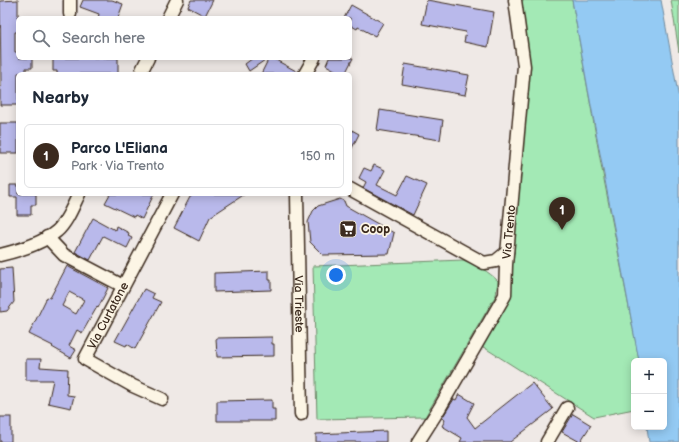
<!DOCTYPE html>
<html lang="en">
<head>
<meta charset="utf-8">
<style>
  body { margin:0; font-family:"Balsamiq Sans",sans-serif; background:#f6f6f7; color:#1f2937 }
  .controls { position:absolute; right:12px; bottom:12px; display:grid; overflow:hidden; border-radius:6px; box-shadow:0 2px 10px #0003 }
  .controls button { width:36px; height:36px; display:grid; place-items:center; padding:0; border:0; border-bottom:1px solid #e0e1e3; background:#fff; color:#1f2937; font:20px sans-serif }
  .you { position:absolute; left:336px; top:275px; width:14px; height:14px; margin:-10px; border:3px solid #fff; border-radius:50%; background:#1a73e8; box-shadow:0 0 0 6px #1a73e833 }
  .badge { display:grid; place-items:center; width:26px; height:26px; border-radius:50%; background:#3b2a1e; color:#fff; font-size:13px; font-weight:700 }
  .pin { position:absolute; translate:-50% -33px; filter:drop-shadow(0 1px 2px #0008) }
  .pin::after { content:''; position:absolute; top:21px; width:14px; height:12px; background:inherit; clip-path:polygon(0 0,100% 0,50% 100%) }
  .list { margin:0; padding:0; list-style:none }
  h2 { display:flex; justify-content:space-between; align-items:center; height:52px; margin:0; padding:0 16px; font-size:17px }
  h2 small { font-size:13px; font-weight:400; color:#747a83 }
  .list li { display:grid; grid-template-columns:26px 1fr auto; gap:12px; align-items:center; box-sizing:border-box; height:64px; margin:0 8px 8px; padding:0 8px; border:1px solid #e0e1e3; border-radius:6px }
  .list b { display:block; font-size:15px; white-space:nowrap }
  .list p { margin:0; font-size:13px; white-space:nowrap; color:#747a83 }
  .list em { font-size:13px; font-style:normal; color:#747a83 }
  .icon { flex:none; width:22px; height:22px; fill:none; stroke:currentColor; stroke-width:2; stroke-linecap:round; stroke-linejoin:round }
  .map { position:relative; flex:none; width:679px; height:442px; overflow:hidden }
  .search { position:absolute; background:#fff; box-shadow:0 2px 10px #0003; left:16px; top:16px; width:336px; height:44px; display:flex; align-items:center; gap:10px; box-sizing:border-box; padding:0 14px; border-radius:6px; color:#747a83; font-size:15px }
  .panel { position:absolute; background:#fff; box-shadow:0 2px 10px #0003; left:16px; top:72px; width:336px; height:124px; border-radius:6px }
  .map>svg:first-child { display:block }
  .green { fill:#a3e9b5; stroke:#6f8a6a }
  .water { fill:#94caf3; stroke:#708a9e }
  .building { fill:#b9b9eb; stroke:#3b2a1e; fill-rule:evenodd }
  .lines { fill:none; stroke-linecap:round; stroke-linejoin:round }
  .minor-casing { stroke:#3b2a1e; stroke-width:15 }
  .minor { stroke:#fcf5e5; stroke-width:12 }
  .labels { text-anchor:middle; stroke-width:3.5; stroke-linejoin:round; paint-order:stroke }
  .poi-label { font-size:12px; font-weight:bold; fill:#3b2a1e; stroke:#fcf5e5; text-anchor:start }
  .street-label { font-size:12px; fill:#3b2a1e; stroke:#fcf5e5 }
</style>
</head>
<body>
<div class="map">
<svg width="679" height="442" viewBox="0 0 679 442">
  <rect width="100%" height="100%" fill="#efe9e6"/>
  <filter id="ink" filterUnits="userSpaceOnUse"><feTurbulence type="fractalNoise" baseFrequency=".025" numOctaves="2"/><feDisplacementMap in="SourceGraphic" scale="8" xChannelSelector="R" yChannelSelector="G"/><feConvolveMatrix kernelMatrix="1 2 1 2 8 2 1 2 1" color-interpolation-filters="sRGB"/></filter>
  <g filter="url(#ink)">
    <g class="green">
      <polygon points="517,0 572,0 601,164 638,354 639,361 634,361 634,409 594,417 477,343 505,295 524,66"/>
      <polygon points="671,0 679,0 679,52"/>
      <path d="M463,260C477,265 488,271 498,281L496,295L425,417L317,419L313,266Z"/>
    </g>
    <path class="water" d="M572,0H661L679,99V442H649L647,427H664V361H639C617,241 593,121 572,0Z"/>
    <g class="building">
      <polygon points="18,0 18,32 15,32 15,52 18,52 18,58 32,58 32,68 26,68 26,73 18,73 18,105 0,105 0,87 1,87 0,1"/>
      <polygon points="83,0 112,0 123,4 118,18 98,18 99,14 80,7"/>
      <polygon points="191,0 213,0 205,16 188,7"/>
      <polygon points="427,0 494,12 488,47 464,42 466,32 422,24"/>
      <polygon points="351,5 383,23 375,36 358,27 357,29 350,25 350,18 344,18"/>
      <polygon points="53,58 118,58 118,74 57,74 57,71 53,71"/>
      <polygon points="253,58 268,58 249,71 245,64"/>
      <polygon points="269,58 272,58 298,72 298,74 261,74"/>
      <polygon points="329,58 353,58 345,74 342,74 326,65"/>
      <polygon points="405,64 469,75 465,95 402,84"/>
      <polygon points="380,110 443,120 440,140 377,130"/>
      <rect x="0" y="123" width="18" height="30"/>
      <polygon points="350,129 359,134 350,152"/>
      <polygon points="374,165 385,170 377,185 397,195 407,176 427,185 413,215 363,188 366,182 359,178 364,168 371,171"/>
      <polygon points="10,185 18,185 18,194 36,194 36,205 31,205 31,215 17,215 17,197 10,197"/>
      <polygon points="110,194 154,194 142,219 135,215 134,217 105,203"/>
      <polygon points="195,194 245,194 210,217 199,241 174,228 190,197"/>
      <polygon points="340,199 344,201 346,206 394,233 389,254 323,255 310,242 308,222 313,211 318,206"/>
      <polygon points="93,218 115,230 116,226 129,233 128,236 132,238 127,248 103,236 90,260 75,252"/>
      <path d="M67,266L108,288L98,308L97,307L82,333L77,330L69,346L76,350L71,358L52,347L53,346L29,334L47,297L50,298ZM69,292L84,300L76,314L62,306Z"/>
      <polygon points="12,268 14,302 7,311 0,312 0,269"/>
      <polygon points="269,271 269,280 271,280 271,290 214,292 214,273"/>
      <polygon points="144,289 154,294 152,298 161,302 135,349 127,344 126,346 115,341"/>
      <polygon points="272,337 272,344 274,344 274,356 217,357 216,338"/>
      <polygon points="26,359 41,359 40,367 68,369 67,395 74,396 71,408 48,403 53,380 26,380"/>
      <polygon points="532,383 553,409 510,442 460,442 462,438 442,426 445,420 442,418 454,399 456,400 459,394 474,403 467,417 475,428"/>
      <polygon points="272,400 272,409 275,409 275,421 217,421 217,401"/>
      <polygon points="573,414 591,425 580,442 562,432"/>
      <rect x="0" y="417" width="11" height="25"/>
      <polygon points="386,431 386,442 316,442 316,434"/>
    </g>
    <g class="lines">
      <defs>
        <g id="minor">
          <polyline points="70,14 70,0"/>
          <polyline points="168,18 177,0"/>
          <polyline points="143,74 142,70 148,58"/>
          <polyline points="305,74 314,58"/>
          <polyline points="350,189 484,263 496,261 507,252"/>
          <path id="s1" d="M297,194L301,414"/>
          <polyline points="47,237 64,255 123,286"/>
          <path d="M0,255C17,251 43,243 57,231C67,222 73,206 79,194"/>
          <path id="s2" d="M162,399L133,386L85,359L172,194"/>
          <path id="s3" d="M418,442L439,409L505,295L506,265L524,66L515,0"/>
          <polyline points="547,442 567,408"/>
        </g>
      </defs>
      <use href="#minor" class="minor-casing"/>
      <use href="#minor" class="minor"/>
    </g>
  </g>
  <defs>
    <symbol id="supermarket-square" viewBox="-11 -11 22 22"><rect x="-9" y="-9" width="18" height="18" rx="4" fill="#3b2a1e" stroke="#fcf5e5"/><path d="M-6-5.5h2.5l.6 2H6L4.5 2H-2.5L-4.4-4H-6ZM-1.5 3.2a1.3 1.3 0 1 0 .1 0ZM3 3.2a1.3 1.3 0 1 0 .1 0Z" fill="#fff"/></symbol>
  </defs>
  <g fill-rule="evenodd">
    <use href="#supermarket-square" x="338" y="219" width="20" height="20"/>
  </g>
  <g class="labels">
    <g class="poi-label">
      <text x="361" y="233">Coop</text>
    </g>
    <g class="street-label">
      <text dy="4" stroke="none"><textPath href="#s3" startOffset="234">Via Trento</textPath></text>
      <text dy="4" stroke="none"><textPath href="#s1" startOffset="110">Via Trieste</textPath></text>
      <text dy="4" stroke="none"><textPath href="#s2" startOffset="136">Via Curtatone</textPath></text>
    </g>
  </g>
</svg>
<div class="controls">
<button>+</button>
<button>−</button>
</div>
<div class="you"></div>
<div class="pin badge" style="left:562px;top:230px">1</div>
<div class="search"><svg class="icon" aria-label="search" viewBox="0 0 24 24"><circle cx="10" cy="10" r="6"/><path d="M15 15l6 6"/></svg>Search here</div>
<section class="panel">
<h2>Nearby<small></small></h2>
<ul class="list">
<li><span class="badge">1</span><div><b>Parco L'Eliana</b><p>Park · Via Trento</p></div><em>150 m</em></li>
</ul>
</section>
</div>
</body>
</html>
